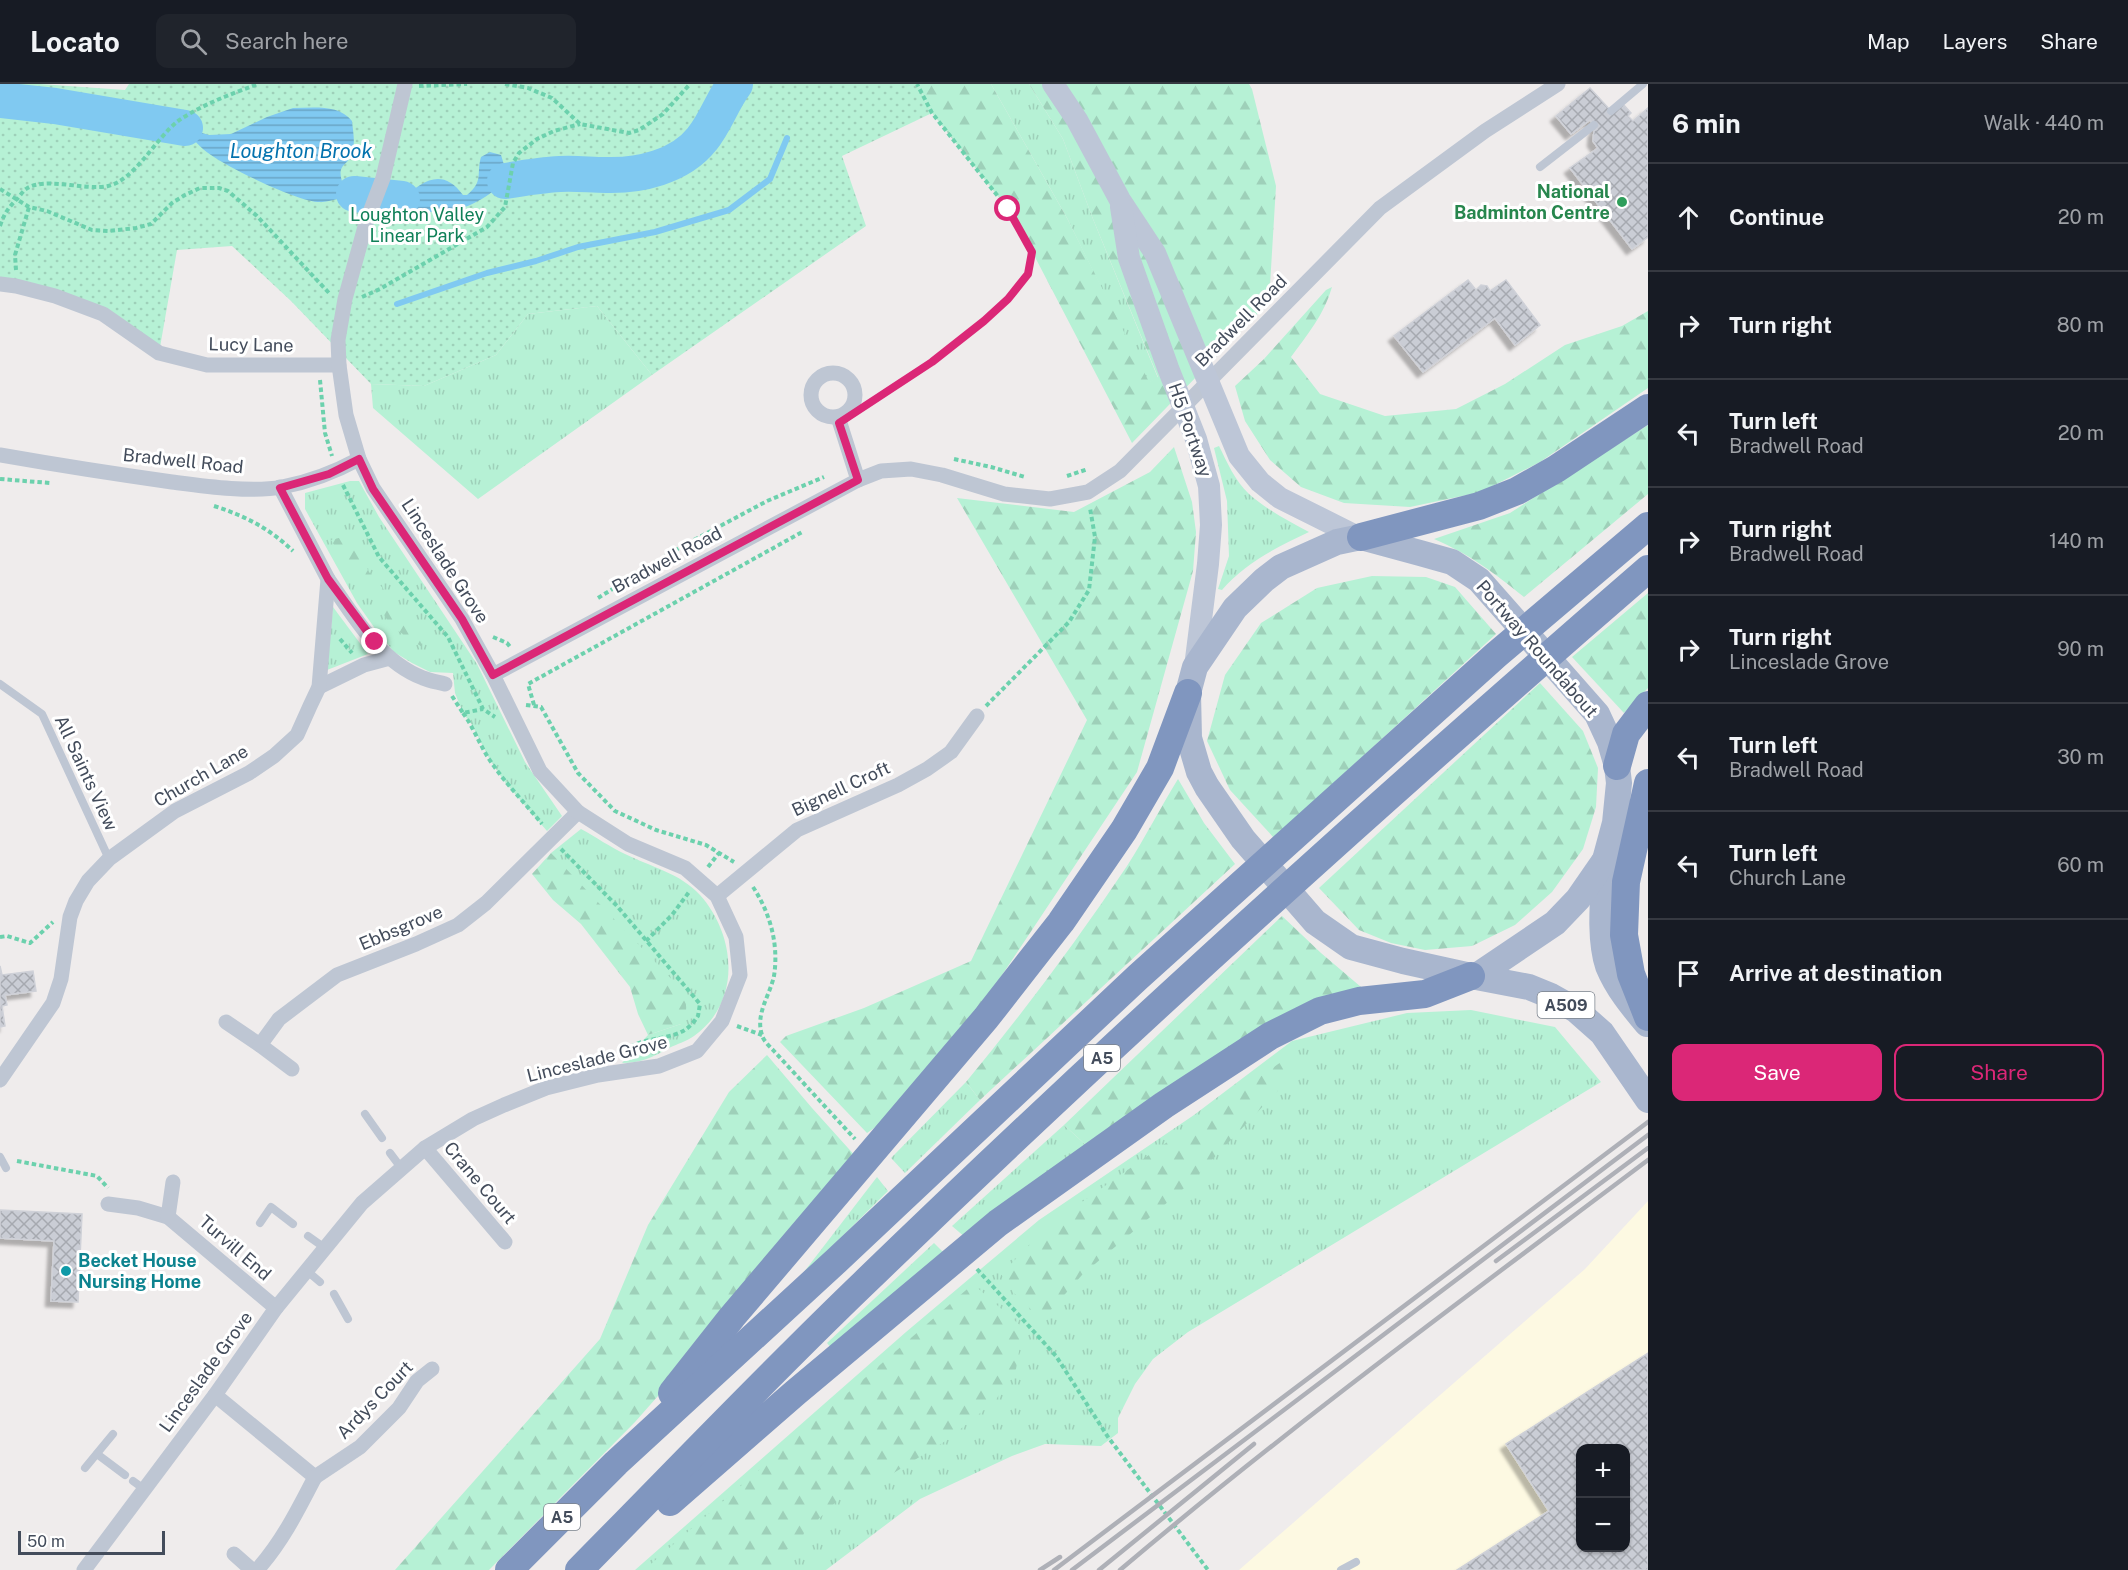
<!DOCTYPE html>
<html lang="en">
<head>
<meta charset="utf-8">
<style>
  body { margin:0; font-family:"Public Sans",sans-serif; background:#20242c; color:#f1f3f6 }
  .controls { position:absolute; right:18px; bottom:18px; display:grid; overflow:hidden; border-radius:12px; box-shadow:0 2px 4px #0004 }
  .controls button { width:54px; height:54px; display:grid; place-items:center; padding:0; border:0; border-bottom:2px solid #363941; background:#171b24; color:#f1f3f6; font:30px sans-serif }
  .scale { position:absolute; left:18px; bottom:15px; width:147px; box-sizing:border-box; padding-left:6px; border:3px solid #434c5b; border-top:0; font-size:16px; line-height:21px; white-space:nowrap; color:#434c5b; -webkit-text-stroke:4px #fff; paint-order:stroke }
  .stop { position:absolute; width:18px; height:18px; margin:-14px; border:4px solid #db2777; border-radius:50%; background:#fff }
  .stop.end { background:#db2777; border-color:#fff; box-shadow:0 2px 6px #0008 }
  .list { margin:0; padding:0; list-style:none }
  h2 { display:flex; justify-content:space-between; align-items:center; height:78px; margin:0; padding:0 24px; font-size:26px }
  h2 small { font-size:20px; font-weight:400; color:#9ea1a6 }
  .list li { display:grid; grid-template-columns:39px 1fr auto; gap:18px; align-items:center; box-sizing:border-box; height:108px; padding:0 24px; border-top:2px solid #363941 }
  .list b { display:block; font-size:22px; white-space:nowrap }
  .list p { margin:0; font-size:20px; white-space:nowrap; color:#9ea1a6 }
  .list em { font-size:20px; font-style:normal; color:#9ea1a6 }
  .actions { display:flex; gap:12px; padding:18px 24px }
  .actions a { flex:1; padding:14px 0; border:2px solid #db2777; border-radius:12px; text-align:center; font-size:21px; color:#db2777 }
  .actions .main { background:#db2777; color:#fff }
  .icon { flex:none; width:33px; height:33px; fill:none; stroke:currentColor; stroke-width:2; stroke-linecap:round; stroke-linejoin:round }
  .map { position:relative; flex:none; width:1648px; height:1486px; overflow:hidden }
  header { display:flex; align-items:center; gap:36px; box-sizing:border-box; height:84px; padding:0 30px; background:#171b24; border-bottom:2px solid #363941 }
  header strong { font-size:28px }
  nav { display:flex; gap:33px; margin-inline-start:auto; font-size:21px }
  .search { width:420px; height:54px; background:#20242c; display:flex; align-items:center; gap:15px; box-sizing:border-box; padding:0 21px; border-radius:12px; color:#9ea1a6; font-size:22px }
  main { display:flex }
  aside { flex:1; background:#171b24 }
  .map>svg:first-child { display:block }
  .commercial { fill:#fdf9e2; fill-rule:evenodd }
  .grass { fill:url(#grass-tufts) }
  .forest { fill:url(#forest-firs) }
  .park { fill:url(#park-dots) }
  .water { fill:url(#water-rules) }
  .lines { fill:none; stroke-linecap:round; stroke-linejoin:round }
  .stream { stroke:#80c9f1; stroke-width:6 }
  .river { stroke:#80c9f1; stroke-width:36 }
  .building { fill:url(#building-cross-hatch); stroke:#cfd1d8; stroke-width:1.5; fill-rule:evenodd; filter:url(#shadow) }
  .path { stroke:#6cd1ad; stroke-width:4; stroke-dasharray:4.5 3; stroke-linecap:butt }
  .lane { stroke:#bec6d3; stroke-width:8 }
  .street { stroke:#bec6d3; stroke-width:15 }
  .secondary { stroke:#bdc6d7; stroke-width:22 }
  .primary { stroke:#a9b6ce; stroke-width:26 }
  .highway { stroke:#8096bf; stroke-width:28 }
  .rail { stroke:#aeb0b7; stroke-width:4.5 }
  .route { stroke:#db2777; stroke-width:8 }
  .leisure-dot { fill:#2e9e5b; stroke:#fff; stroke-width:2 }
  .culture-dot { fill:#0f9aa8; stroke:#fff; stroke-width:2 }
  .labels { text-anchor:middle; stroke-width:6; stroke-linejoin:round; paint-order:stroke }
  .shield { fill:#fff; stroke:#7b828c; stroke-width:1.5 }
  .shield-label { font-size:16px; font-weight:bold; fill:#434c5b }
  .leisure-label { font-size:18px; font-weight:bold; fill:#27864d; stroke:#fff; text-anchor:end }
  .park-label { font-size:18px; fill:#108058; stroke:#fff }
  .street-label { font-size:18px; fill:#434c5b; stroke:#fff }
  .culture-label { font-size:18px; font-weight:bold; fill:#0d838f; stroke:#fff; text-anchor:start }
  .water-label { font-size:20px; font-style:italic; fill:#0372ae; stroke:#fff }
</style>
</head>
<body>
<header>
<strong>Locato</strong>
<div class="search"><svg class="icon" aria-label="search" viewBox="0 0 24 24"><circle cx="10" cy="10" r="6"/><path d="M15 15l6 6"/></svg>Search here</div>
<nav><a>Map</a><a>Layers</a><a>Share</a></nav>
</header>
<main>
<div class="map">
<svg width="1648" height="1486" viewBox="0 0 1648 1486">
  <defs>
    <pattern id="grass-tufts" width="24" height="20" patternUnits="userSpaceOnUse" patternTransform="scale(1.5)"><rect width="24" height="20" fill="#b6f1d5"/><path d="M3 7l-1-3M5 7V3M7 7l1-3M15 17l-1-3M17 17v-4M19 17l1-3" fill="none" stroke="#9ed0b9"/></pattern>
    <pattern id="forest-firs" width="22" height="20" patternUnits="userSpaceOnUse" patternTransform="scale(1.5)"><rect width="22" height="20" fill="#b6f1d5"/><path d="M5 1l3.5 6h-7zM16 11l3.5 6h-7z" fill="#9ed0b9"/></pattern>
    <pattern id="park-dots" width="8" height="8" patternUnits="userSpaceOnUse" patternTransform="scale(1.5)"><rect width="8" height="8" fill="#b6f1d5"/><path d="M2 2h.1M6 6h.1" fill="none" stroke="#9ed0b9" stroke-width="1.8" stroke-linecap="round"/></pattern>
    <pattern id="water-rules" width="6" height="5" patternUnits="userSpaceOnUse" patternTransform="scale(1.5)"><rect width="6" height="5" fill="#80c9f1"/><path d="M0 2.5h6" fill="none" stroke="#6aa5c6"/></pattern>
    <pattern id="building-cross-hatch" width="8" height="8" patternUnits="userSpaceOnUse" patternTransform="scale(1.5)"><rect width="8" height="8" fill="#cacdd5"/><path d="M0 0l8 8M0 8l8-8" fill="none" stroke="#a6a9b0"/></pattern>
    <filter id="shadow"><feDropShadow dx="-5.5" dy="5.5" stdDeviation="1.5" flood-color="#0004"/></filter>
  </defs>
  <rect width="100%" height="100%" fill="#efecec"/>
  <path class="commercial" d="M1648,1117V1486H1239L1585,1185ZM1580,1364H1626V1464H1580Z"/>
  <g class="grass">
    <polygon points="991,0 1029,0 1063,55 1093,135 1158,294 1148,299 1067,134"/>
    <polygon points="597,222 652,291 478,415 373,324 371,300 424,302 496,271 528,230"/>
    <path d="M1219,362C1227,378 1235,397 1249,410C1266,425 1288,437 1309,448C1277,463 1245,479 1222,506L1218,505L1229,472L1227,417L1214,364Z"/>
    <polygon points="350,397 359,397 379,433 477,580 525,678 562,732 547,747 504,697 490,676 472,641 463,629 455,609 453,589 430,588 412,579 394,568 376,546 357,519 305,425 305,409"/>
    <polygon points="333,523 368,570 327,586"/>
    <path d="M581,745C596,753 610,763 625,770C651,783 680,789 700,811C736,851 742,918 694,952C687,957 677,960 669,964C653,973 641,979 622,979L648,951L681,940L551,769Z"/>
    <polygon points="1471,926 1555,943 1601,998 1188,1248 1153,1275 1135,1300 1118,1334 1118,1349 1101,1362 1045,1360 1012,1372 920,1415 826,1486 635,1486 906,1248 1039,1136 1194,1031 1292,957 1407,929"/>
    <polygon points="966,998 980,1016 905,1089 891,1074"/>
    <polygon points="1064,1041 1087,1062 966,1154 952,1142"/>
    <polygon points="877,1093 888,1107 797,1197"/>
    <polygon points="934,1159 946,1171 833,1266 827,1259"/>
  </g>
  <g class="forest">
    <polygon points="917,0 991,0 1067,134 1149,298 1158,293 1093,135 1063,55 1029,0 1249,0 1252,5 1276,102 1269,218 1132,359 1024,152 1008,125 932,29"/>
    <path d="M1332,203C1324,231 1307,251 1291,273L1320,310L1385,332L1456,325L1505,300L1565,261L1622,242L1648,227V304L1540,378L1481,408L1410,423L1344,419L1301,403L1270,376L1245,337L1235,302L1264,275L1326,206Z"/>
    <path d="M1648,341V410L1524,513C1493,488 1471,471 1434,455L1510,429Z"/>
    <polygon points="1174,363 1192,418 1196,448 1193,487 1137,688 990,909 877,1042 867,1049 780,958 786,952 864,924 971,877 1087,636 957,414 1074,428 1150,388"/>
    <polygon points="350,451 369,488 391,514 414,535 422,563 391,542 369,506 347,481 331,456"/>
    <polygon points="1372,492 1426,493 1455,503 1496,550 1274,754 1230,706 1207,657 1225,591 1261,539 1317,504"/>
    <polygon points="1648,509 1648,604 1624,629 1572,573"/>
    <polygon points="1540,599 1583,647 1598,684 1596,723 1583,765 1552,808 1515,841 1472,862 1425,866 1391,859 1359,846 1319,804"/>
    <path d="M1178,695L1204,739L1235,780L980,1016L966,998C1023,929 1077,857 1127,782C1145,754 1160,724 1178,695Z"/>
    <path d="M551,769L680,904C687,918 689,926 681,940L648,951L638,930L630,903L581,840L553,816L532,790Z"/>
    <polygon points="1282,832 1321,869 1361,903 1087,1062 1064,1041"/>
    <polygon points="767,971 812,1024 857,1074 733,1227 635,1338 489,1486 395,1486 600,1255 648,1141 729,1008"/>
    <polygon points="1307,976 1189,1100 1082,1191 1042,1236 1013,1208 1001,1190 1048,1142 1281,978"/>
    <polygon points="973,1200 1023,1244 1016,1285 995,1317 947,1356 892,1390 838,1416 766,1486 644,1486"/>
  </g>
  <polygon class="park" points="0,0 40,0 125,6 129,0 917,0 932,29 842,72 866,142 652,291 597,222 528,230 496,271 424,302 371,300 291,217 232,162 177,166 159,269 103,230 0,200"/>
  <g class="water">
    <path d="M293,24C314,24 338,20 352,37C353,47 355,57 353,66C349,84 335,78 343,100L354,103V110C344,113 333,117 322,118C302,120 229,84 211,71C200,64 192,54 185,44L209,51L231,50L267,33Z"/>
    <path d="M490,68L501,71L505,84V97C484,117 461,129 431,128C418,127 410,125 402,115C423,97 442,83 463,111H467C484,97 476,90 481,73Z"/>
  </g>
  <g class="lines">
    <polyline class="stream" points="397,220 487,189 536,177 578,163 655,148 729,126 770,95 787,54"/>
    <g class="river">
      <polyline points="0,16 55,22 185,44"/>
      <path d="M505,97C523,94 541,91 560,90C575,89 591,91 606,91C639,92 680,83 702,55C716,38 722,17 735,0"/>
      <polyline points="354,110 402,115"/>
    </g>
  </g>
  <g class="building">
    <polygon points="1590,4 1612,28 1623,20 1631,29 1628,32 1633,37 1648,24 1648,153 1632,165 1570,84 1598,64 1593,57 1594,47 1597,45 1590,36 1571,50 1556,32"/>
    <polygon points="1468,196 1476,206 1481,201 1487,202 1490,207 1506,196 1540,241 1515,261 1495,234 1423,288 1394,252"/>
    <polygon points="0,882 2,891 33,887 36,907 5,911 7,921 2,922 5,942 0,943"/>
    <polygon points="0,1126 82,1130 78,1218 51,1217 54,1157 0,1154"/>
    <path d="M1648,1269V1486H1457L1549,1427L1506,1360ZM1580,1364H1626V1464H1580Z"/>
  </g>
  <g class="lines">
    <g class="path">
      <polyline points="505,0 528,4 552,14 580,40 629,49 639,46 663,30 690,0"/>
      <polyline points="419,2 467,0"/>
      <polyline points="0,105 29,123 47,127 92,146 108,147 136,144 151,140 172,119 185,111 200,104 219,104 228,107 257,132 329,209"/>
      <path d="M0,142C4,130 8,124 17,115C20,112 23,107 26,105C44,92 86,107 108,102C135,96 156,54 178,37C201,21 231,10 258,0"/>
      <polyline points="16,186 15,171 29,123"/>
      <polyline points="362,213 380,205 487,143 505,123 513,79 519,69 537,55 554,47 580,40"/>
      <polyline points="320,296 325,349 332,372"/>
      <polyline points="852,330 932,278 984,237 1008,215 1028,190 1032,168 1024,152 1008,125 932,29 917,0"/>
      <polyline points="954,375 991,383 1025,393"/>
      <polyline points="1067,392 1088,385"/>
      <polyline points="0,395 50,399"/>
      <polyline points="343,401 379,473 448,553 483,625 495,633"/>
      <path d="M214,422C245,432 269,444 293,467"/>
      <polyline points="598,514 679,464 767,417 824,393"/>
      <polyline points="493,553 507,559 511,564"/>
      <polyline points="340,555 352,569"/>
      <polyline points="452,612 463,629 483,625"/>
      <polyline points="526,621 541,623 578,689 615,727 656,746 706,761 734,778"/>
      <polyline points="534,621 528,600 804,447"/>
      <polyline points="986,622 1069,538 1089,506 1095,453 1090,424"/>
      <path d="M463,629C474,644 480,662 491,678C506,700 525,719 542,740"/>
      <path d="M561,765L617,822L700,920L698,932C694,938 688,945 681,948C662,957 637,953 622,970"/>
      <polyline points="708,783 719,769"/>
      <path d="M753,803C770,829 779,860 774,892C770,911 755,930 762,951C763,956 769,962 773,966L855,1055"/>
      <polyline points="0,853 7,852 30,859 53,838"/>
      <polyline points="646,857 672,831 689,808"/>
      <polyline points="737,942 762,951"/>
      <polyline points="17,1077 97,1092 108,1104"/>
      <polyline points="977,1185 1056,1272 1108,1353 1208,1486"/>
    </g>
    <g class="lane">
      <polyline points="1611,27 1643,0"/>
      <polyline points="1540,83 1594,41"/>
      <polyline points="0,600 42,630 109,775"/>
      <polyline points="365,1030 382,1054"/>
      <polyline points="390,1069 402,1085"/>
      <polyline points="0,1073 6,1084"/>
      <polyline points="260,1139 271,1123 293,1140"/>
      <polyline points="308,1152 325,1164"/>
      <polyline points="306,1186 320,1198"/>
      <polyline points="334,1210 348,1235"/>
      <polyline points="97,1370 125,1391"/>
      <polyline points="85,1384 113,1350"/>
      <polyline points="133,1397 144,1405"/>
      <polyline points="1341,1486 1356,1478"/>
    </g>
    <g class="street">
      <polyline points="0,200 16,202 55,212 103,230 159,269 207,281 339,281"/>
      <circle cx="833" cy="311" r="22"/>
      <polyline points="838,333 858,396"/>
      <path d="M0,371C57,381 114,390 172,398C203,402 252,409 282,403C309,398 335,388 359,375"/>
      <path d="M328,495C353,531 380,578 423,594C430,597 438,598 445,600"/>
      <polyline points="493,591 858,396 881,387 911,385 942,391 1004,410 1050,415 1088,408 1120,387 1380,124 1485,47 1558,0"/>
      <polyline points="319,603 364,581 390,574"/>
      <polyline points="717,812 797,746 898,701 927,685 951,668 977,632"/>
      <polyline points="226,938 260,961"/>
      <polyline points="292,985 260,961 279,935 337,891 416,860 458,841 486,819 578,728"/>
      <polyline points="0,996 53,919 61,895 70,833 76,817 88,797 109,775 175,727 249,689 274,672 297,651 310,622 319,603 328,495 280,403"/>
      <polyline points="425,1064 505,1158"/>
      <polyline points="108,1120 138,1124 168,1133 276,1224"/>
      <polyline points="168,1133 173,1098"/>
      <path d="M215,1311L315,1393C298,1426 282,1458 257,1486"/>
      <polyline points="315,1393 360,1363 399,1324 417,1297 432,1285"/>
      <polyline points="234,1470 252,1486"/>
      <polyline points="84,1486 215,1311 276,1224 362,1119 425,1064 473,1035 504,1021 546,1004 598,991 659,982 697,967 722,937 740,891 736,853 717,812 685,784 628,760 578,728 540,687 493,591 462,535 373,404 359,375 346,331 339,281 338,256 345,215 366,139 383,94 405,0"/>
    </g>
    <g class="secondary">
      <polyline points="1053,0 1077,36 1120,116 1155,169 1239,372 1260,398 1280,414 1358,453"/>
      <polyline points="1121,123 1129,174 1168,284 1196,355 1209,402 1211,441 1208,480 1195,583"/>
    </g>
    <g class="primary">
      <path d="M1605,776C1604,807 1598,852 1608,882C1617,904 1632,922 1647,940"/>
      <polyline points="1475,893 1555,839 1578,815 1605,776 1615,739 1619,699 1617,682 1610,658 1597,630 1479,496 1452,478 1420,469 1361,453 1337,458 1281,483 1264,496 1235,524 1195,583 1188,609 1189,654 1199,688 1207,703 1243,755 1315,838 1351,863 1403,877 1471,892 1529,903 1551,912 1576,926 1602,949 1648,1016"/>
    </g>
    <g class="highway">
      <polyline points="1361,453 1479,422 1517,407 1556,385 1648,324"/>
      <polyline points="1617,682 1626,650 1648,621"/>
      <polyline points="1648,699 1626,798 1624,851 1631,890 1648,933"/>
      <polyline points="672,1309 732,1233 986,934 1061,838 1124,746 1160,684 1188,609"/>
      <polyline points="670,1418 795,1309 998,1139 1164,1021 1270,952 1320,927 1359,917 1425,910 1471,892"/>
      <polyline points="509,1486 616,1379 836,1177 1138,893 1496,571 1648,442"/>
      <path d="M579,1486C674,1390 767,1292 864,1199C1118,953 1381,716 1648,485"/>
    </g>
    <g class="rail">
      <polyline points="1496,1177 1648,1064"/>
      <polyline points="1040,1486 1060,1473"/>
      <polyline points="1054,1486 1648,1038"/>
      <polyline points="1072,1486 1648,1051"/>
      <polyline points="1099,1486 1254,1360"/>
      <path d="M1120,1486C1290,1342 1470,1210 1648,1076"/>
    </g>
  </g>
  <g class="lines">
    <polyline class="route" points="375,558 328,495 280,404 329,390 359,375 373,405 462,535 493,591 858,396 839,339 932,278 984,237 1008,215 1028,190 1032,168 1008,125"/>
  </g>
  <circle class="leisure-dot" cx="1622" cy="118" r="6"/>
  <circle class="culture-dot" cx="66" cy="1187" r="6"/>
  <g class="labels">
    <g class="shield">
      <rect x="1537.5" y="908" width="57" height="26" rx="4.5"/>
      <rect x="1084" y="961" width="36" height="26" rx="4.5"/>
      <rect x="544" y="1420" width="36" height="26" rx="4.5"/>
    </g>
    <g class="shield-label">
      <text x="1566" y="927">A509</text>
      <text x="1102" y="980">A5</text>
      <text x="562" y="1439">A5</text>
    </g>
    <g class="leisure-label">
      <text x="1610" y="114">National<tspan x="1610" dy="21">Badminton Centre</tspan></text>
    </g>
    <g class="park-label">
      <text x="417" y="137">Loughton Valley<tspan x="417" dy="21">Linear Park</tspan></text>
    </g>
    <g class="street-label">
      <text transform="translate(1241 237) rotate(-45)" y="6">Bradwell Road</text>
      <text transform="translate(251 261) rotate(1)" y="6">Lucy Lane</text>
      <text transform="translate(1190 346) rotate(71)" y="6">H5 Portway</text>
      <text transform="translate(183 377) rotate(6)" y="6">Bradwell Road</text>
      <text transform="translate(667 476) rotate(-28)" y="6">Bradwell Road</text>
      <text transform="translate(445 477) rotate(57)" y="6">Linceslade Grove</text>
      <text transform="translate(1537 565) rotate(49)" y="6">Portway Roundabout</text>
      <text transform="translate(86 689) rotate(65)" y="6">All Saints View</text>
      <text transform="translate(201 692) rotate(-30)" y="6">Church Lane</text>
      <text transform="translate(841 705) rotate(-25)" y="6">Bignell Croft</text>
      <text transform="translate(401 844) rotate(-23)" y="6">Ebbsgrove</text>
      <text transform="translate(597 975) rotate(-14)" y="6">Linceslade Grove</text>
      <text transform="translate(480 1099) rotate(50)" y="6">Crane Court</text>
      <text transform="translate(235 1164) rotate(41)" y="6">Turvill End</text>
      <text transform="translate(206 1288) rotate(-54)" y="6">Linceslade Grove</text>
      <text transform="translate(375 1316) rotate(-46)" y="6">Ardys Court</text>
    </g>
    <g class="culture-label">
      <text x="78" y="1183">Becket House<tspan x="78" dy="21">Nursing Home</tspan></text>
    </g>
    <g class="water-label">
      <text x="301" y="74">Loughton Brook</text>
    </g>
  </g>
</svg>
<div class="controls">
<button>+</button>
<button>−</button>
</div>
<div class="scale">50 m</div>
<div class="stop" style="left:1008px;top:125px"></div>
<div class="stop end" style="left:375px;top:558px"></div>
</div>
<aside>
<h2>6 min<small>Walk · 440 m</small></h2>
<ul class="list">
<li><svg class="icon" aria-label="ahead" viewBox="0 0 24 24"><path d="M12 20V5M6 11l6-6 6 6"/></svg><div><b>Continue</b></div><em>20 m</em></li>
<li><svg class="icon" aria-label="right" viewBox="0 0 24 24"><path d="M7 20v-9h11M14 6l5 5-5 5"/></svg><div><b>Turn right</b></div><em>80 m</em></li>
<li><svg class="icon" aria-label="left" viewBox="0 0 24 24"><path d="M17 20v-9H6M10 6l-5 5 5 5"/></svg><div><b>Turn left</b><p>Bradwell Road</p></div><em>20 m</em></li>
<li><svg class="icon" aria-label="right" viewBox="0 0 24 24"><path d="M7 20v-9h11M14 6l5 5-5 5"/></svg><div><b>Turn right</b><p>Bradwell Road</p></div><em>140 m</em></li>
<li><svg class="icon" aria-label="right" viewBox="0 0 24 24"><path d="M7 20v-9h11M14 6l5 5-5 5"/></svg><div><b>Turn right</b><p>Linceslade Grove</p></div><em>90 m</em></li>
<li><svg class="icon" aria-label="left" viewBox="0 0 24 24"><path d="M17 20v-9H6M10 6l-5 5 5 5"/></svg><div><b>Turn left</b><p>Bradwell Road</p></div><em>30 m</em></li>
<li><svg class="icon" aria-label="left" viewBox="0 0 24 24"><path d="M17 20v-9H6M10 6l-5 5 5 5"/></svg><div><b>Turn left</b><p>Church Lane</p></div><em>60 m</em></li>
<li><svg class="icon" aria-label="arrive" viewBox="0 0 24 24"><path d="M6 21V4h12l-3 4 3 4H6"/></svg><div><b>Arrive at destination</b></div></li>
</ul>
<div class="actions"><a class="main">Save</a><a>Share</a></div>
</aside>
</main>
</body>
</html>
